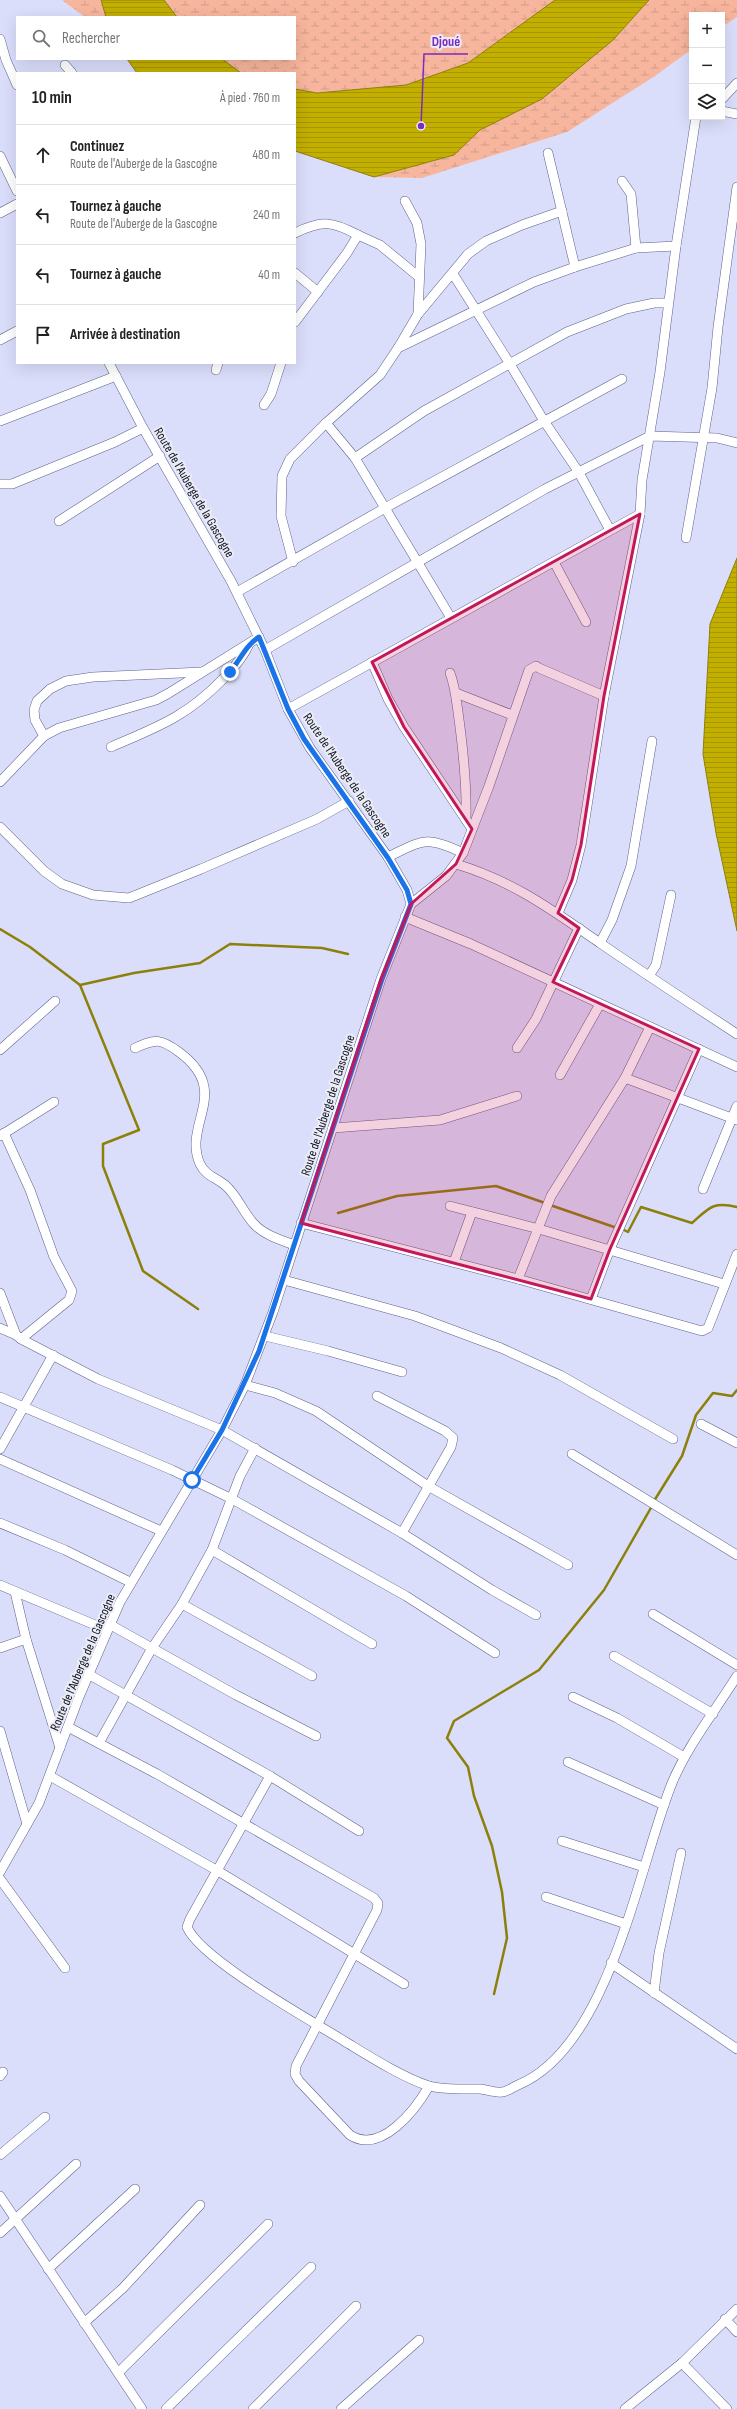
<!DOCTYPE html>
<html lang="fr">
<head>
<meta charset="utf-8">
<style>
  body { margin:0; font-family:"Sofia Sans Condensed",sans-serif; background:#f2f2f2; color:#222 }
  .controls { position:absolute; right:12px; top:12px; display:grid; overflow:hidden; border-radius:0px; box-shadow:0 4px 16px #0002 }
  .controls button { width:36px; height:36px; display:grid; place-items:center; padding:0; border:0; border-bottom:1px solid #e0e0e0; background:#fff; color:#222; font:20px sans-serif }
  .stop { position:absolute; width:12px; height:12px; margin:-9px; border:3px solid #1a73e8; border-radius:50%; background:#fff }
  .stop.end { background:#1a73e8; border-color:#fff; box-shadow:0 1px 4px #0008 }
  .list { margin:0; padding:0; list-style:none }
  h2 { display:flex; justify-content:space-between; align-items:center; height:52px; margin:0; padding:0 16px; font-size:17px }
  h2 small { font-size:13px; font-weight:400; color:#767676 }
  .list li { display:grid; grid-template-columns:26px 1fr auto; gap:12px; align-items:center; box-sizing:border-box; height:60px; padding:0 16px; border-top:1px solid #e0e0e0 }
  .list b { display:block; font-size:15px; white-space:nowrap }
  .list p { margin:0; font-size:13px; white-space:nowrap; color:#767676 }
  .list em { font-size:13px; font-style:normal; color:#767676 }
  .icon { flex:none; width:22px; height:22px; fill:none; stroke:currentColor; stroke-width:2; stroke-linecap:round; stroke-linejoin:round }
  .map { position:relative; flex:none; width:737px; height:2409px; overflow:hidden }
  .search { position:absolute; background:#fff; box-shadow:0 4px 16px #0002; left:16px; top:16px; width:280px; height:44px; display:flex; align-items:center; gap:10px; box-sizing:border-box; padding:0 14px; border-radius:0px; color:#767676; font-size:15px }
  .panel { position:absolute; background:#fff; box-shadow:0 4px 16px #0002; left:16px; top:72px; width:280px; height:292px; border-radius:0px }
  .map>svg:first-child { display:block }
  .wetland { fill:url(#wetland-marsh) }
  .water { fill:url(#water-rules); stroke:#8d800a }
  .lines { fill:none; stroke-linecap:round; stroke-linejoin:round }
  .stream { stroke:#8d800a; stroke-width:2.5 }
  .minor-casing { stroke:#5e618b; stroke-width:10 }
  .minor { stroke:#fff; stroke-width:9 }
  .route { stroke:#1a73e8; stroke-width:5 }
  .marked { fill:#c2185b; fill-opacity:0.2; stroke:#c2185b; stroke-width:3; stroke-linejoin:round }
  .labels { text-anchor:middle; stroke-width:4; stroke-linejoin:round; paint-order:stroke }
  .street-label { font-size:13px; fill:#101121; stroke:#ebedf6 }
  .leader { fill:none; stroke:#7b2cbf; stroke-width:1.5 }
  .callout-dot { fill:#7b2cbf; stroke:#ebedf6; stroke-width:1.5 }
  .callout-label { font-size:14px; text-anchor:middle; font-weight:bold; fill:#7b2cbf; stroke:#ebedf6; stroke-width:4; stroke-linejoin:round; paint-order:stroke }
</style>
</head>
<body>
<div class="map">
<svg width="737" height="2409" viewBox="0 0 737 2409">
  <defs>
    <pattern id="wetland-marsh" width="20" height="14" patternUnits="userSpaceOnUse"><rect width="20" height="14" fill="#f7b59d"/><path d="M1 5h8M5 5V1M11 12h8M15 12V8" fill="none" stroke="#d39b87"/></pattern>
    <pattern id="water-rules" width="6" height="5" patternUnits="userSpaceOnUse"><rect width="6" height="5" fill="#c3af00"/><path d="M0 2.5h6" fill="none" stroke="#a69602"/></pattern>
  </defs>
  <rect width="100%" height="100%" fill="#dbdefb"/>
  <g class="wetland">
    <polygon points="62,0 101,0 106,17 85,17"/>
    <polygon points="164,0 555,0 468,63 406,85 317,93 295,89 295,73 241,73 222,59 295,59 295,17 177,17"/>
    <polygon points="649,0 737,0 737,17 722,27 722,15 692,15 692,49 655,76 567,132 422,178 374,177 454,155 480,130 542,99 613,40"/>
  </g>
  <g class="water">
    <polygon points="101,0 164,0 177,17 106,17"/>
    <polygon points="555,0 649,0 613,40 542,99 480,130 454,155 374,177 295,151 295,89 317,93 406,85 468,63"/>
    <polygon points="127,59 222,59 241,73 137,73"/>
    <polygon points="737,558 737,931 716,833 703,754 710,624"/>
  </g>
  <g class="lines">
    <g class="stream">
      <polyline points="0,929 30,947 80,985 139,1130 103,1144 103,1166 143,1271 198,1309"/>
      <polyline points="80,985 134,973 200,963 230,944 322,948 348,954"/>
      <polyline points="550,1205 617,1228"/>
      <polyline points="338,1213 397,1196 496,1186 545,1203"/>
      <path d="M622,1229L628,1232L641,1207L692,1223C709,1208 713,1201 737,1207"/>
      <polyline points="654,1501 682,1456 696,1415 713,1393 732,1396 737,1390"/>
      <polyline points="494,1994 507,1938 502,1892 492,1846 474,1796 468,1767 447,1738 454,1721 539,1670 604,1590 652,1506"/>
    </g>
    <defs>
      <g id="minor">
        <polyline points="0,39 6,60 17,85"/>
        <polyline points="65,65 72,73"/>
        <polyline points="722,99 737,83"/>
        <polyline points="722,111 737,114"/>
        <polyline points="548,153 575,267"/>
        <polyline points="0,156 17,191"/>
        <polyline points="622,181 631,194 636,248"/>
        <polyline points="405,201 417,223 421,244 418,314"/>
        <polyline points="0,213 17,204"/>
        <path d="M295,233C322,220 332,221 358,235"/>
        <polyline points="295,273 318,292"/>
        <polyline points="453,274 510,364 544,421 578,471 610,530"/>
        <polyline points="295,322 347,253 358,235 380,245 419,277"/>
        <polyline points="0,340 17,331"/>
        <polyline points="398,348 418,314 468,254 486,241 522,225 562,211"/>
        <polyline points="216,370 218,363"/>
        <polyline points="264,405 271,394 281,363"/>
        <polyline points="0,421 116,376"/>
        <polyline points="326,423 355,458 451,618"/>
        <polyline points="355,458 424,411 567,332 626,309 654,303 668,303"/>
        <polyline points="0,484 12,484 115,442 143,428"/>
        <polyline points="59,521 160,456"/>
        <polyline points="686,538 712,388 718,327 737,187"/>
        <polyline points="293,562 281,516 282,476 290,459 326,423 380,375 398,348 534,282 575,267 636,248 676,246"/>
        <polyline points="554,562 586,622"/>
        <polyline points="237,592 385,508 622,379"/>
        <polyline points="265,650 545,489 650,436 717,438 737,443"/>
        <polyline points="372,662 388,699 404,727 472,829"/>
        <path d="M450,673C455,686 456,698 458,712C463,748 467,783 466,820"/>
        <polyline points="456,693 512,715"/>
        <polyline points="288,709 640,514"/>
        <polyline points="44,736 35,720 34,710 37,701 50,689 66,681 93,677 202,672"/>
        <path d="M111,747C157,727 186,717 222,680C233,669 243,658 249,644"/>
        <polyline points="0,782 44,736 59,728 156,700 169,693 259,637"/>
        <polyline points="0,827 44,871 62,884 93,895 129,898 201,869 317,819 349,801"/>
        <path d="M388,857C423,840 426,835 463,853"/>
        <path d="M456,864C513,881 552,910 600,943C645,974 691,1004 737,1034"/>
        <polyline points="411,904 446,876 463,853 489,786 529,670 536,666 539,668 604,696"/>
        <polyline points="558,913 572,880 581,845 604,696 640,514 642,480 660,372 676,246 696,117"/>
        <polyline points="405,917 471,944 737,1067"/>
        <polyline points="600,943 612,920 631,866 652,741"/>
        <polyline points="649,976 656,965 671,895"/>
        <path d="M135,1048C156,1039 160,1038 179,1052C233,1092 182,1124 200,1164C206,1176 215,1177 225,1185C237,1195 243,1212 254,1224C264,1235 281,1240 294,1245"/>
        <polyline points="517,1048 536,1019 579,928"/>
        <polyline points="0,1050 55,1001"/>
        <polyline points="560,1075 600,1004"/>
        <polyline points="625,1078 737,1120"/>
        <polyline points="333,1128 440,1120 517,1096"/>
        <polyline points="4,1133 30,1190 54,1257 72,1291 69,1300 21,1339"/>
        <polyline points="0,1136 54,1102"/>
        <polyline points="703,1189 737,1106"/>
        <polyline points="450,1206 539,1229 724,1284"/>
        <polyline points="301,1223 518,1279 702,1331 708,1328 710,1323 737,1254"/>
        <polyline points="454,1262 472,1212"/>
        <polyline points="518,1279 551,1196 625,1078 650,1027"/>
        <polyline points="284,1280 415,1316 501,1348 560,1375 673,1439"/>
        <polyline points="0,1293 16,1335 21,1339 98,1379 222,1430 402,1533 492,1590 536,1615"/>
        <polyline points="591,1299 610,1249 699,1049"/>
        <polyline points="0,1328 16,1335"/>
        <polyline points="265,1336 328,1351 402,1372"/>
        <polyline points="245,1385 275,1393 316,1411 428,1486 568,1565"/>
        <polyline points="377,1396 445,1431 453,1438 451,1447 402,1533"/>
        <polyline points="0,1397 172,1470 232,1499 406,1596 495,1653"/>
        <polyline points="701,1424 737,1443"/>
        <polyline points="0,1449 53,1355"/>
        <polyline points="572,1454 737,1555"/>
        <polyline points="0,1459 161,1531"/>
        <polyline points="0,1523 65,1550 130,1582"/>
        <polyline points="212,1550 372,1644"/>
        <polyline points="0,1585 107,1630"/>
        <polyline points="15,1592 26,1639 60,1748"/>
        <polyline points="182,1604 312,1676"/>
        <polyline points="653,1614 737,1665"/>
        <polyline points="109,1624 236,1695 316,1736"/>
        <polyline points="0,1648 26,1639"/>
        <polyline points="614,1656 713,1714"/>
        <polyline points="88,1674 270,1776 359,1831"/>
        <polyline points="573,1697 617,1718 684,1757"/>
        <path d="M68,1727L157,1774L374,1898L378,1903L377,1910L296,2066L295,2074L299,2081L350,2135C381,2155 416,2109 429,2086"/>
        <polyline points="0,1731 27,1824"/>
        <polyline points="99,1743 152,1648 182,1604 212,1550 240,1476 255,1448"/>
        <polyline points="568,1762 664,1805"/>
        <polyline points="50,1776 218,1871 404,1984"/>
        <path d="M270,1776L190,1919L187,1927C201,1960 314,2022 349,2044C372,2058 404,2078 429,2086C445,2090 464,2089 481,2089C487,2090 496,2093 502,2092C507,2092 513,2087 518,2085C610,2047 638,1867 672,1783C688,1745 715,1711 737,1676"/>
        <polyline points="562,1841 644,1867"/>
        <polyline points="0,1872 39,1803 79,1697 120,1602 222,1430 245,1385 273,1312 381,979 411,904 407,890 388,857 310,748 288,709 265,650 231,581 143,428 109,363"/>
        <polyline points="0,1879 65,1968"/>
        <polyline points="546,1897 626,1924"/>
        <polyline points="611,1963 737,2049"/>
        <polyline points="654,1993 659,1953 681,1853"/>
        <polyline points="0,2076 3,2072"/>
        <polyline points="0,2155 45,2117"/>
        <polyline points="0,2196 142,2409"/>
        <polyline points="0,2233 76,2164"/>
        <polyline points="48,2269 135,2189"/>
        <polyline points="725,2319 737,2332"/>
        <polyline points="84,2323 123,2288 200,2205"/>
        <polyline points="682,2363 727,2409"/>
        <polyline points="119,2372 268,2224"/>
        <polyline points="166,2409 311,2267"/>
        <polyline points="253,2409 356,2306"/>
        <polyline points="341,2409 419,2340"/>
        <polyline points="625,2409 682,2363 737,2309"/>
      </g>
    </defs>
    <use href="#minor" class="minor-casing"/>
    <use href="#minor" class="minor"/>
  </g>
  <g class="lines">
    <path class="route" d="M192,1480L222,1430L259,1351L382,979L411,904L407,890L388,858L304,739L288,709L259,637C246,645 240,660 230,672"/>
  </g>
  <path class="marked" d="M640,514L604,696L581,845L572,880L558,913L579,928L553,982L699,1049L610,1249L591,1299L301,1223L381,979L411,904L456,864L472,829L404,727L372,662Z"/>
  <g class="labels">
    <g class="street-label">
      <text transform="translate(195 492) rotate(60)" y="5">Route de l'Auberge de la Gascogne</text>
      <text transform="translate(348 775) rotate(56)" y="5">Route de l'Auberge de la Gascogne</text>
      <text transform="translate(327 1105) rotate(-72)" y="5">Route de l'Auberge de la Gascogne</text>
      <text transform="translate(82 1662) rotate(-67)" y="5">Route de l'Auberge de la Gascogne</text>
    </g>
  </g>
  <path class="leader" d="M421 126L424 54H468"/>
  <circle class="callout-dot" cx="421" cy="126" r="4"/>
  <g class="callout-label">
    <text x="446" y="46">Djoué</text>
  </g>
</svg>
<div class="controls">
<button>+</button>
<button>−</button>
<button><svg class="icon" aria-label="layers" viewBox="0 0 24 24"><path d="M12 4l9 5-9 5-9-5zM3 14l9 5 9-5"/></svg></button>
</div>
<div class="stop" style="left:192px;top:1480px"></div>
<div class="stop end" style="left:230px;top:672px"></div>
<div class="search"><svg class="icon" aria-label="search" viewBox="0 0 24 24"><circle cx="10" cy="10" r="6"/><path d="M15 15l6 6"/></svg>Rechercher</div>
<section class="panel">
<h2>10 min<small>À pied · 760 m</small></h2>
<ul class="list">
<li><svg class="icon" aria-label="ahead" viewBox="0 0 24 24"><path d="M12 20V5M6 11l6-6 6 6"/></svg><div><b>Continuez</b><p>Route de l'Auberge de la Gascogne</p></div><em>480 m</em></li>
<li><svg class="icon" aria-label="left" viewBox="0 0 24 24"><path d="M17 20v-9H6M10 6l-5 5 5 5"/></svg><div><b>Tournez à gauche</b><p>Route de l'Auberge de la Gascogne</p></div><em>240 m</em></li>
<li><svg class="icon" aria-label="left" viewBox="0 0 24 24"><path d="M17 20v-9H6M10 6l-5 5 5 5"/></svg><div><b>Tournez à gauche</b></div><em>40 m</em></li>
<li><svg class="icon" aria-label="arrive" viewBox="0 0 24 24"><path d="M6 21V4h12l-3 4 3 4H6"/></svg><div><b>Arrivée à destination</b></div></li>
</ul>
</section>
</div>
</body>
</html>
